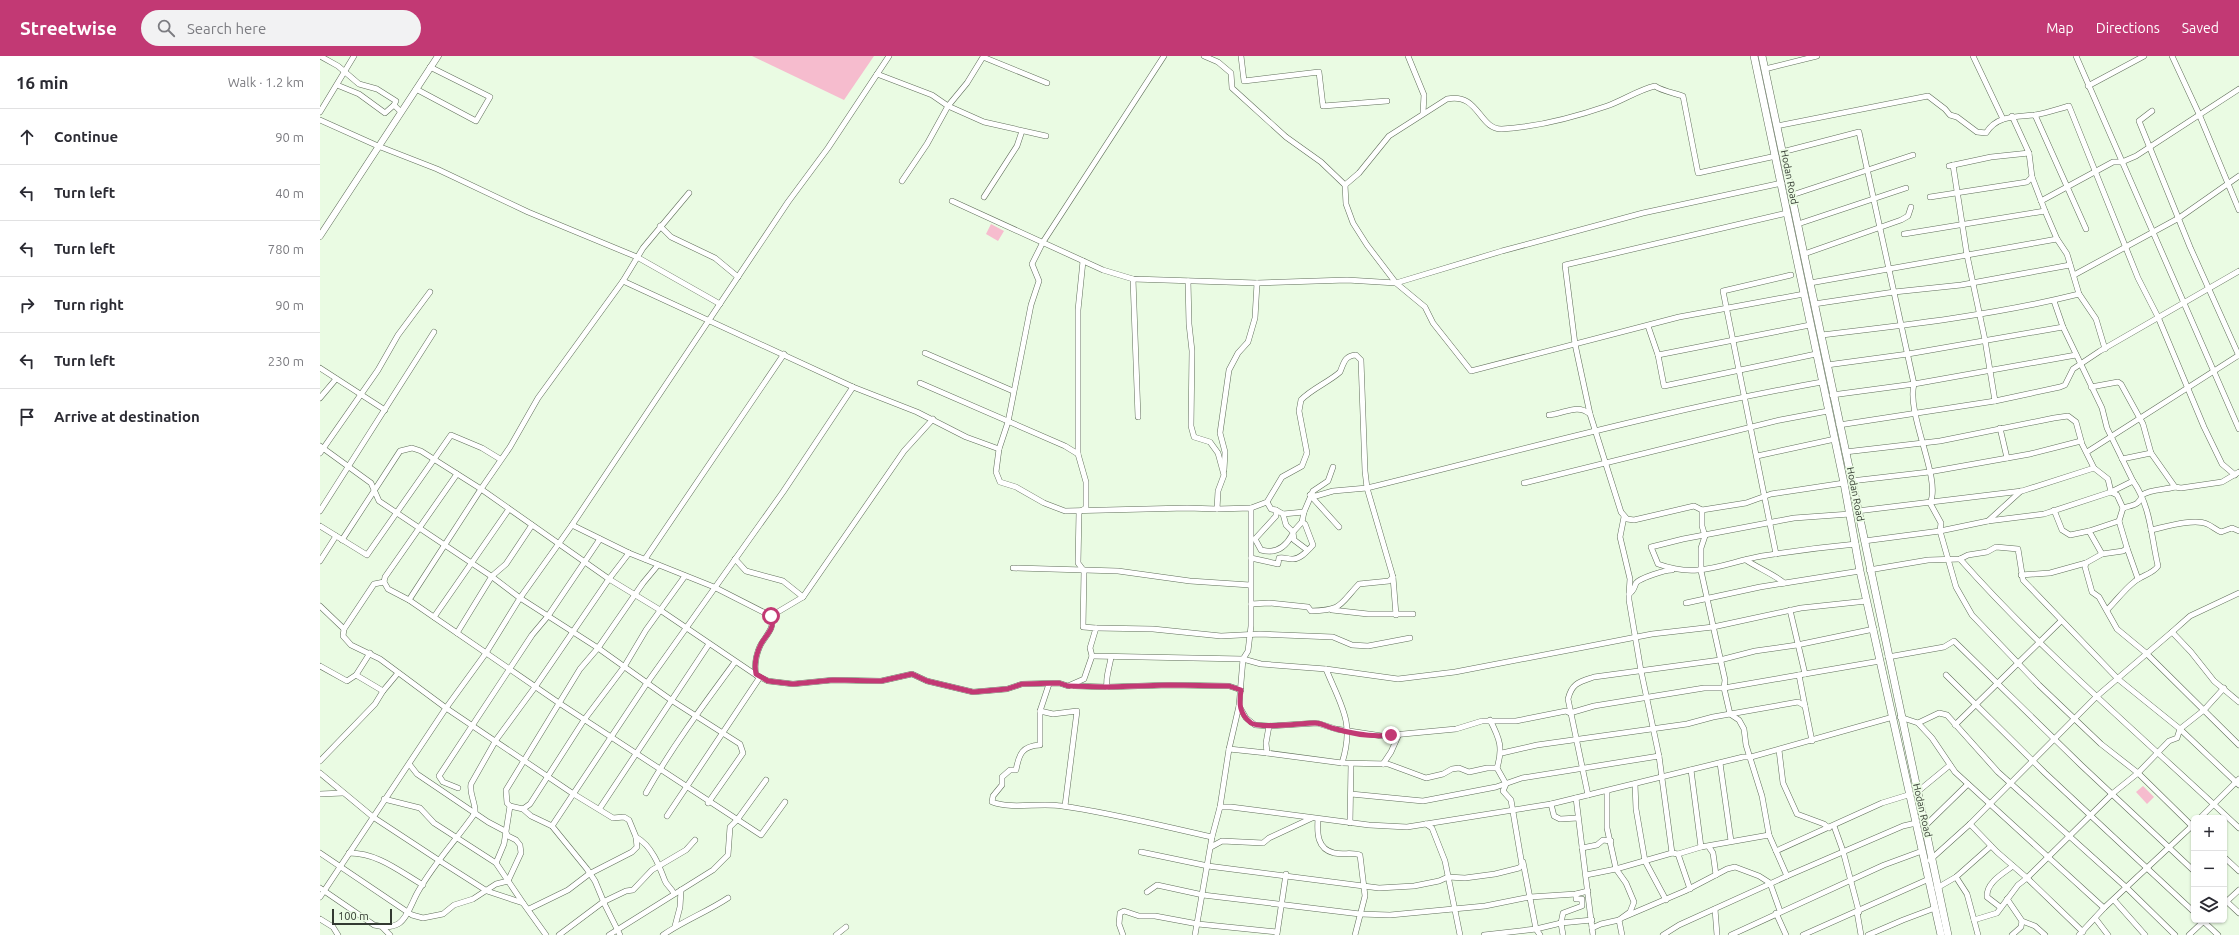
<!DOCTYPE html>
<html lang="en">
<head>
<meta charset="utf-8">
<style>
  body { margin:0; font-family:Ubuntu,sans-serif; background:#f2f2f3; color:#2b2b33 }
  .controls { position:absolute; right:12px; bottom:12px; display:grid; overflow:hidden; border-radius:6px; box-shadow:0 1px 3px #0004 }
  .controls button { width:36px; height:36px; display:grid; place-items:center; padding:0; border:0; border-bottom:1px solid #e1e1e2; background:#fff; color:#2b2b33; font:20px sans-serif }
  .scale { position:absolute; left:12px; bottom:10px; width:60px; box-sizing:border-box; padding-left:4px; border:2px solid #333a31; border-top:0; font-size:11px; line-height:14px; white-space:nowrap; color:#333a31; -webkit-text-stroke:3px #eafbe3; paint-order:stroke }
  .stop { position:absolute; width:12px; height:12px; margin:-9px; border:3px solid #c23974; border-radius:50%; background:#fff }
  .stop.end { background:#c23974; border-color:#fff; box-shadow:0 1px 4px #0008 }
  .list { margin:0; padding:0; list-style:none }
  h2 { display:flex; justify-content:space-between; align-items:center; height:52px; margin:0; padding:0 16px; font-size:17px }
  h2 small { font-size:13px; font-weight:400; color:#7c7c81 }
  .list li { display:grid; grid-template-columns:26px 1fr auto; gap:12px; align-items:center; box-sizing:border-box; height:56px; padding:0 16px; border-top:1px solid #e1e1e2 }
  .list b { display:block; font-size:15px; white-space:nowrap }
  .list em { font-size:13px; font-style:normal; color:#7c7c81 }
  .icon { flex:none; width:22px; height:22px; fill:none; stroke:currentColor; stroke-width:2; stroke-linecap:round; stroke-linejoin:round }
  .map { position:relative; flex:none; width:1919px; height:879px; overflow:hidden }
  header { display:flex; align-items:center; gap:24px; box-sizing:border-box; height:56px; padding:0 20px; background:#c23974; color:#fff }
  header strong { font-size:19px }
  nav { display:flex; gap:22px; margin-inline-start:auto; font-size:14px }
  .search { width:280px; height:36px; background:#f2f2f3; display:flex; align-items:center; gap:10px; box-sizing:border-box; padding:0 14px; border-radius:22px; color:#7c7c81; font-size:15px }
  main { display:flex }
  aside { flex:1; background:#fff }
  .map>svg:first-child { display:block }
  .green { fill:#f6bcce }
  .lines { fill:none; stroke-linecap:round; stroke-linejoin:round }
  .minor-casing { stroke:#606e5a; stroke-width:6 }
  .tertiary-casing { stroke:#606e5a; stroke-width:7 }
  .secondary-casing { stroke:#606e5a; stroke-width:8 }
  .minor { stroke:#fff; stroke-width:5 }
  .tertiary { stroke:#fff; stroke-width:6 }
  .secondary { stroke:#fff; stroke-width:7 }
  .route { stroke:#c23974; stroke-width:5 }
  .labels { text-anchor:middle; stroke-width:3.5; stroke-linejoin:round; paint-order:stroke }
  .street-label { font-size:10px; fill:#333a31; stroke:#eafbe3 }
</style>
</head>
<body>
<header>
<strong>Streetwise</strong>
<div class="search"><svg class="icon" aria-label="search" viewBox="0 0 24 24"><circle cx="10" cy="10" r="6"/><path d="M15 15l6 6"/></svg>Search here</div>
<nav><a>Map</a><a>Directions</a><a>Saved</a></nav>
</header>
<main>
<aside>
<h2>16 min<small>Walk · 1.2 km</small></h2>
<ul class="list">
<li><svg class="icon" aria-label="ahead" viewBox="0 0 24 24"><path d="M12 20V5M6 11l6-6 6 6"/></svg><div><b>Continue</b></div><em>90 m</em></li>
<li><svg class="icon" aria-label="left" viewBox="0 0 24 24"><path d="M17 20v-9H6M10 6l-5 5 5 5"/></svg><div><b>Turn left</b></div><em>40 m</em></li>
<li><svg class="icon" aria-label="left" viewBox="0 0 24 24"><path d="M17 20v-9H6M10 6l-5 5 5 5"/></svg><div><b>Turn left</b></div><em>780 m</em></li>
<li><svg class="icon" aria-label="right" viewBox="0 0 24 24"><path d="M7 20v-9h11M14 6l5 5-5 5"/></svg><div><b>Turn right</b></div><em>90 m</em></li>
<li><svg class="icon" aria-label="left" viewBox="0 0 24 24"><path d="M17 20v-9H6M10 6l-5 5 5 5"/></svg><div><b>Turn left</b></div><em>230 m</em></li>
<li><svg class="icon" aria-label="arrive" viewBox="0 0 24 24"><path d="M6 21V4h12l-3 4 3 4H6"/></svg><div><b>Arrive at destination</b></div></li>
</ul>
</aside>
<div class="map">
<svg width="1919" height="879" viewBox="0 0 1919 879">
  <rect width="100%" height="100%" fill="#eafbe3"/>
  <g class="green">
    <polygon points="432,0 554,0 524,44"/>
    <polygon points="671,168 684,175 678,185 666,178"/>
    <polygon points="1823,730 1834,741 1827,748 1816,736"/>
  </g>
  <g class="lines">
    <defs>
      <g id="minor">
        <polyline points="0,0 18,10 39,28 57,33 76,45 74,49 81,56"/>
        <polyline points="844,0 723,186 712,208 719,225 711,249 688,366 679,393 676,416 680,426 696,431 724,447 745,455 867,452 897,453"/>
        <polyline points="884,0 898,6 911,17 912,32 966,81 1001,106 1025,129 1026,148 1033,167 1047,189 1076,227 1105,251 1113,267 1151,315 1359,261 1484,238"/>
        <polyline points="921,0 924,25 999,16 1003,50 1067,45"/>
        <polyline points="1088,0 1104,39 1103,57"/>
        <polyline points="1653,0 1683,63"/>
        <polyline points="1756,0 1919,373"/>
        <polyline points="1852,0 1879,58 1919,154"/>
        <polyline points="1445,13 1497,0"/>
        <polyline points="557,18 612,39 628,50 664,66 726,80"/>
        <polyline points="17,29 39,38 65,57 74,49"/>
        <polyline points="1768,30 1824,0"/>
        <polyline points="96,33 156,65 170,41 110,11"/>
        <polyline points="1832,55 1819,65 1870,191 1919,300"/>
        <polyline points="0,56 34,0"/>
        <polyline points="1715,59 1766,173"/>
        <polyline points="1692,60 1709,97 1712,121 1725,155 1737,183 1747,198 1759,238 1776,263 1785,293"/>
        <polyline points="0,64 58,90 117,113 208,156 317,201 400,248"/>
        <path d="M1457,70L1608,40L1625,53L1630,59L1637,61L1657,76L1666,77C1677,59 1696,61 1715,59C1726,57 1738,53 1749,50L1818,222L1838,261L1884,371L1902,408L1915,419"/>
        <path d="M1462,96L1539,76L1594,328C1586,358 1622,424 1610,447L1621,467L1620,475L1636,531L1652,559L1719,629L1781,688L1818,717L1874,772"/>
        <polyline points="1633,109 1647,199 1665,284 1675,345"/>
        <polyline points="1629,110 1671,101 1709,97"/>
        <polyline points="582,125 607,88 628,50 647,27 663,1 727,27"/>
        <path d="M1025,129L1039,117L1069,80L1127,43C1159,36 1159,74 1182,73C1216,71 1255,61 1287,50C1304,44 1318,34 1335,30C1342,35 1354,37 1363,40L1378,117L1456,100"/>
        <polyline points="369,137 323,192 303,225 533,331 597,356 646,381 679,393"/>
        <polyline points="1472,139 1593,99"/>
        <polyline points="664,141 697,90 702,75"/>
        <polyline points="1610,141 1707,126 1712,121"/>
        <polyline points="632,145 783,214 813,223 937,227 1027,224 1076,227 1182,195 1323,157 1462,127"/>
        <polyline points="1721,145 1793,106 1802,106 1816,100 1919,33"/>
        <polyline points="1478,168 1586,132"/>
        <polyline points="340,170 351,181 395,202 418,221"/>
        <polyline points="1584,178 1725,155"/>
        <polyline points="1484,198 1581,164 1588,160 1591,151"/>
        <polyline points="763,205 758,254 758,398 766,426 766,452 759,456 758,507 764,515 763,571 776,572 770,592 772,600 923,603 941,608 1006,613 1078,623 1135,616 1332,578 1393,571 1481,552 1547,545"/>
        <polyline points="1754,219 1859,162 1919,120"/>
        <polyline points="813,223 818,361"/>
        <polyline points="303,225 218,342 190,391 161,433 289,523 340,554 436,619"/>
        <polyline points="868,225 869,268 872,295 871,370 874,381 890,386 898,397 904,419 898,435 897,453 931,452 931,570 928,595 923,603 919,650 909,693 900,751 892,781 875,879"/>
        <polyline points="1490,227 1737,183"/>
        <polyline points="1494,248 1574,236 1641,229 1750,209"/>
        <polyline points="1328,270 1338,299 1490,269"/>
        <path d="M1501,279C1587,269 1675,259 1759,238"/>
        <polyline points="605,297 693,335"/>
        <polyline points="1338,299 1344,330 1496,298"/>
        <polyline points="1507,309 1588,298 1743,271"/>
        <polyline points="0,312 65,354"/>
        <polyline points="600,327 745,390 758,398"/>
        <polyline points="1771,331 1798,326 1801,328 1823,368 1831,397 1855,431 1861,432 1902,426 1919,416"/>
        <polyline points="1512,339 1594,328 1756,299"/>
        <polyline points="0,342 16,323"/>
        <polyline points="1270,358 1255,288 1245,209 1467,157"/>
        <path d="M1229,359C1244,358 1257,347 1270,358L1301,456L1307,463L1314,464L1374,450L1382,454V470L1385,480L1381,492V515L1405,624L1404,632L1560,605"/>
        <polyline points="1519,369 1675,345 1740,331 1745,329 1753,313 1780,295 1919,215"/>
        <polyline points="1680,372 1687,402"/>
        <polyline points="0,390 51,427 59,445 171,520 200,542 278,592 351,644 420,688 423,697 388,747"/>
        <polyline points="1525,396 1620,385 1734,362 1748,360 1756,366 1762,388 1774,412 1788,423 1791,436 1797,439 1803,452 1799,465 1807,492 1803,495 1782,498 1766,507 1765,511 1772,536 1779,541 1797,573 1826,597 1919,689"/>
        <polyline points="1767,396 1919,299"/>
        <polyline points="0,397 58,314 78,279 110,236"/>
        <polyline points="1437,400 1515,383"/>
        <polyline points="1802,403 1831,397"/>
        <polyline points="904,414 905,396 900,377 909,314 918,297 928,286 935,262 937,227"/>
        <polyline points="1531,425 1609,416 1710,398 1761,385"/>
        <polyline points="1204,427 1460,364 1508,355"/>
        <path d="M990,439L996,440L1013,435L1047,432C1198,395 1349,353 1502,326"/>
        <polyline points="990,439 1019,471"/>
        <polyline points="947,446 951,453 956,454"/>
        <path d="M931,452L947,446L962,421L982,410L987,397L979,355L981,344C991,333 1009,326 1020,316C1024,307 1024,300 1036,299L1041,304L1045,415L1047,432L1073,521L1069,525L1039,528C1019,549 1023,554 991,555L988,551L949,547L931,548"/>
        <path d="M1803,452C1813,449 1820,449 1822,439C1831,433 1844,434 1855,431"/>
        <polyline points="1382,454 1426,447 1451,438 1524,427"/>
        <polyline points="1734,454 1742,474 1750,479 1769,475"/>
        <polyline points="0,455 114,276"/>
        <polyline points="1537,455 1702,435 1774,412"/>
        <polyline points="963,458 984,456"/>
        <path d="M1530,458L1474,462L1363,483L1331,491L1338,508C1379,523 1403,507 1442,500C1473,495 1504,491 1536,488"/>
        <polyline points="1304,461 1300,481 1310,523 1309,538"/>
        <polyline points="1668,465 1724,458 1791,436 1813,425 1787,372 1782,352 1743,271 1734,245"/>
        <path d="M252,469L309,497L394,531L451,560C456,572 445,580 440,590C436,599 434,608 436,619L448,625L473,628L513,624L561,625L592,618L607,625L653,636L687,633L702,628L739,627L748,630L764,623L772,600"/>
        <polyline points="0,470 47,499 131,379 162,392 180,403"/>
        <path d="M1831,474C1845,471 1874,462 1887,468C1892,470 1896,474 1901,476L1912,472L1919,475"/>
        <polyline points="973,476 982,466 984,456 993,435 1008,425 1013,411"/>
        <path d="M972,479C965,492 955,498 941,494L935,483L956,460V454L963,458L966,469L973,476L974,484L986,493"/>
        <polyline points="22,484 80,395 92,392 101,395 161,433 89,544 239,647 441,779 465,746"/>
        <polyline points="1544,485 1620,475 1668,465 1701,435"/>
        <polyline points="1807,492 1818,523"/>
        <polyline points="1456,498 1403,235 1471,219"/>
        <polyline points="1782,498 1769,475 1799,465"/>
        <path d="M931,502L958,508L959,502C964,501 967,503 972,503C980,504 988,494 993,489L985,468L982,466"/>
        <polyline points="325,503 464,298"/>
        <polyline points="415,503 426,515 463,525 483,541"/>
        <path d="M1640,503C1726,600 1825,683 1919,772"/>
        <path d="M1426,504C1436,511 1457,520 1464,527"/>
        <polyline points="0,505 16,480"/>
        <polyline points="693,512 798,515 870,525 930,529"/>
        <polyline points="1549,514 1608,504 1640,503 1648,499 1667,496 1676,491 1698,493 1703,524 1798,623 1860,673 1919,729"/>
        <polyline points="1701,519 1730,517 1766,507"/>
        <polyline points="1073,521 1076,559"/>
        <polyline points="89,544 68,533 64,526 65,521 137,418"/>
        <polyline points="1366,547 1440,531 1540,515"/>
        <polyline points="0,550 24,573 23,580 31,589 60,603 126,652 252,737 293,762 304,761 309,764 316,781 317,791 312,796 269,818 248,834 209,853"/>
        <polyline points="1012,554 1048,558 1093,558"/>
        <polyline points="1470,554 1485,618"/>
        <path d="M1787,554C1796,545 1804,534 1814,526C1822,519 1833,518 1838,510C1831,480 1831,451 1813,425"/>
        <polyline points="451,560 483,541 584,395 613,363"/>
        <polyline points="114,561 189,453"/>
        <polyline points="776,572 833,573 901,580 940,578 1013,581 1032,589 1048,590 1090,582"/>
        <polyline points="24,573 54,528 64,526"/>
        <polyline points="1852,576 1871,596 1894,625 1919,646"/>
        <polyline points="137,577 172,520 186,508 212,469"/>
        <polyline points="1568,601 1624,591 1634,585 1761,709 1874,815"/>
        <polyline points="0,610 27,625 36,619 63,635 78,617"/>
        <path d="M1006,613C1021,650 1035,666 1022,707"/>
        <polyline points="36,619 50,597"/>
        <polyline points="1479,619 1485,650"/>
        <polyline points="1626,619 1725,717 1874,856"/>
        <path d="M729,628L720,655V689C702,690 699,698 696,714H690L682,721V729L673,740L672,746C694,754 719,746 742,750C792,757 842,770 892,781"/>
        <path d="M755,630L787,631C785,622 790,610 791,601"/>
        <polyline points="787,631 849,629 909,630 921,634"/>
        <polyline points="919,650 926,662 935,669 949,670 997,667 1016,673 1062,680 1136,673 1162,665 1196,665 1246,655 1250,657 1274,650 1384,632 1404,632 1410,658 1419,664 1424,673 1426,689 1442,740 1449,779"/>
        <polyline points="720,655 733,658 757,655 745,750"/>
        <polyline points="1580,661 1598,667 1612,682 1635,716 1784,852"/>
        <path d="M1170,664C1180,683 1183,692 1177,712"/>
        <polyline points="1598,667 1619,657 1627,659 1678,716 1807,832 1855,879"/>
        <polyline points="1635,669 1741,565"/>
        <polyline points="909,693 947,697"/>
        <polyline points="1459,694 1463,727 1477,758 1504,768 1509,772"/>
        <polyline points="1182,697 1217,689 1367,668 1393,661 1478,646 1485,650 1492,685"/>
        <path d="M1339,700L1321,615L1309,544V538C1314,535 1314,532 1316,527C1320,522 1345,514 1352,514"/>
        <polyline points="0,705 55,648 63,635"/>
        <polyline points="1400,707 1411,785"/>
        <polyline points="1063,708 1071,696 1079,678"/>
        <polyline points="1371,714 1381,791"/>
        <polyline points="0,717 53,761 123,807 167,835 203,847 226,879"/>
        <polyline points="1315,728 1316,753 1325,805 1346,844"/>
        <polyline points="138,732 123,726 119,720 212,579 228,560 280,483"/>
        <polyline points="1287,735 1287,772 1296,813 1306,827 1314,846 1310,856 1299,864 1302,879"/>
        <path d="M326,737C352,691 384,648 415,606"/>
        <polyline points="1596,737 1630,709"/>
        <polyline points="0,738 23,737"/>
        <polyline points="1031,738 1103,745 1176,731 1202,722 1339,700 1352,797"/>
        <path d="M1268,739L1248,643C1252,627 1259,626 1274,621L1400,604L1435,595L1477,589L1554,573"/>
        <polyline points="1256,742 1272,872"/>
        <polyline points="64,743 100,752 114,767 176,807"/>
        <polyline points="1231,748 1234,760 1240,763 1258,762"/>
        <polyline points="190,750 203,753 210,748 264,664 304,611 326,574 365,520"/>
        <polyline points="900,751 911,751 1049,769 1087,771 1231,748 1423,701 1431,701 1573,661"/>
        <polyline points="280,752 389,588"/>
        <polyline points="203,753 211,760 232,770 267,813 275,825 285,849 300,879"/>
        <polyline points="347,760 440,621"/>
        <polyline points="1880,762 1919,723"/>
        <path d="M998,763C997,777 997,793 1014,797C1023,799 1032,796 1040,799L1045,840L1035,879"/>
        <polyline points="1030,767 1031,708"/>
        <polyline points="1106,768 1112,772 1125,805 1140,879"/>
        <polyline points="1650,768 1677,796 1707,822 1792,738 1818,717 1849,685 1857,682 1860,673 1884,654 1904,632"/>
        <polyline points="232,770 327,627 463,436 533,331"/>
        <polyline points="1514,770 1523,795 1539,856"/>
        <polyline points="1604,771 1648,728"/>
        <path d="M316,781C332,790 339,809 345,825C347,830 352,832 354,838"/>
        <polyline points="891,791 902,785 943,787 949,782 992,762"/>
        <polyline points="1389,791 1393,797 1396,819"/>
        <polyline points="1262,792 1277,789 1283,784 1291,785"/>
        <polyline points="1456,795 1562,747 1588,739"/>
        <polyline points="821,796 888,810 1059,832 1094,830 1119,825 1128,821 1145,822 1175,818 1199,812 1202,809 1191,744 1183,735 1186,728 1177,712 1167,712 1149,716 1139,712 1132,713 1123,718 1106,722 1068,708 1022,707 947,697 946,687 949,670"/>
        <polyline points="0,797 92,859 103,862 123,858 134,849 153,843 176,828 188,825 201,797 200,789 196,784 188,780 185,775 168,766 97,718 90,709"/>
        <path d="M29,797C58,797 79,815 103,829"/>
        <polyline points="1358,798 1370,833"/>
        <polyline points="1904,801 1919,815"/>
        <polyline points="1610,804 1650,768 1776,641 1852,576 1870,560 1919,537"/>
        <polyline points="1203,806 1216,873 1220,879"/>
        <polyline points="1266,819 1296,813 1352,797 1358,798 1381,791 1449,779 1467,820"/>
        <polyline points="1636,821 1647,838 1654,864"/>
        <path d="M0,832L54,869C62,871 71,872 78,868C88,862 93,843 99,834C115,806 137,783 155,757C156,747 149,738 151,728L176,684L215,631L289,523L309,497"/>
        <polyline points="1617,832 1636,821 1671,790"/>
        <polyline points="827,836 837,829 883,839 1040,858 1070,859 1165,850 1210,841 1256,838 1268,835"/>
        <polyline points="0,841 126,652 166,597 200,542 252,469 468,146 508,92 569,0"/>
        <polyline points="1687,843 1702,865 1715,870 1725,879"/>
        <polyline points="1904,843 1919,857"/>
        <polyline points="1794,844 1825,879"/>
        <polyline points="203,847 176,807 184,788 190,750 187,747 186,734 260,613 278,592 323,527 338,509"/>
        <polyline points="1905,847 1919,834"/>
        <path d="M1680,851L1667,841C1666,827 1682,818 1693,810"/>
        <polyline points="1395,853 1397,879"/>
        <polyline points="1537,856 1541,879"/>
        <polyline points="1456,857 1466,879"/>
        <polyline points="1304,861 1365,835 1407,813 1415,811 1439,820 1450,827 1460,855"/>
        <polyline points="1775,862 1788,879"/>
        <polyline points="0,863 13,871 18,879"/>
        <polyline points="1882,864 1898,879"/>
        <polyline points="355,870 360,851 361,834"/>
        <polyline points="63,872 70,879"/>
        <polyline points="957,878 966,818"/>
        <polyline points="239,879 283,846 306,835 313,834 332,814 366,794 375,784"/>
        <polyline points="289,879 393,814 408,799 410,771 417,764 446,724"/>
        <path d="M343,879C363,865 387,856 408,842"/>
        <polyline points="516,879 526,871"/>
        <polyline points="803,879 799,868 800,857 804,855 819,860 835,860 878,868 957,876"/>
        <polyline points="1164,879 1216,873 1241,867 1272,864"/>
        <polyline points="1243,879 1241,867 1243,857 1262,850 1262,843 1256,843 1256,838"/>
        <polyline points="1273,879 1272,872 1281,868 1299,864"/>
        <polyline points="1343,879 1359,869 1467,820 1583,770 1596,767"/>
        <polyline points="1411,879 1564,809 1602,795"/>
        <polyline points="1483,879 1609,823"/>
        <polyline points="1548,879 1583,864 1615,852"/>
        <polyline points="1658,879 1654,864 1677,857 1698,829 1707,822 1763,876"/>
        <polyline points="1692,879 1701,871 1702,865"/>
        <polyline points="1759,879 1784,852 1873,769"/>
        <polyline points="1869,879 1885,864"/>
      </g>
      <polyline id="tertiary" points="0,180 118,0"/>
      <g id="secondary">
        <polyline points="1434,0 1524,427 1540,515 1621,879"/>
        <polyline points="1442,0 1628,879"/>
      </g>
    </defs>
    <use href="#minor" class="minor-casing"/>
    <use href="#tertiary" class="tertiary-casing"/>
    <use href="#secondary" class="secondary-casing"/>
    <use href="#minor" class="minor"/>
    <use href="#tertiary" class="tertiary"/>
    <use href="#secondary" class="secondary"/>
  </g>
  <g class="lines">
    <path class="route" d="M451,560C456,572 446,579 441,588C436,598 434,608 436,618L448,625L473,628L513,624L561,625L592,618L607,625L653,636L687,633L702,628L739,627L748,630L787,631L849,629L909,630L921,634C919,647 919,658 931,667C940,673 983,667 995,667C1003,667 1009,672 1016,673C1033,678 1053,681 1071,679"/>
  </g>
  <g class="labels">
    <g class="street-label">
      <text transform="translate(1470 121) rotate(79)" y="4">Hodan Road</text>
      <text transform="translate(1536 438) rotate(79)" y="4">Hodan Road</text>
      <text transform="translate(1603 754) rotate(77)" y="4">Hodan Road</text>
    </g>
  </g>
</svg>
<div class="controls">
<button>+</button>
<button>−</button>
<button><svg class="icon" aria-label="layers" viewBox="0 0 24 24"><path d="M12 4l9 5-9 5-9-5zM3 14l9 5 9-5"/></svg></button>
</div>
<div class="scale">100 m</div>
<div class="stop" style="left:451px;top:560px"></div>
<div class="stop end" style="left:1071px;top:679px"></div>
</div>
</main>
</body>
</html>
